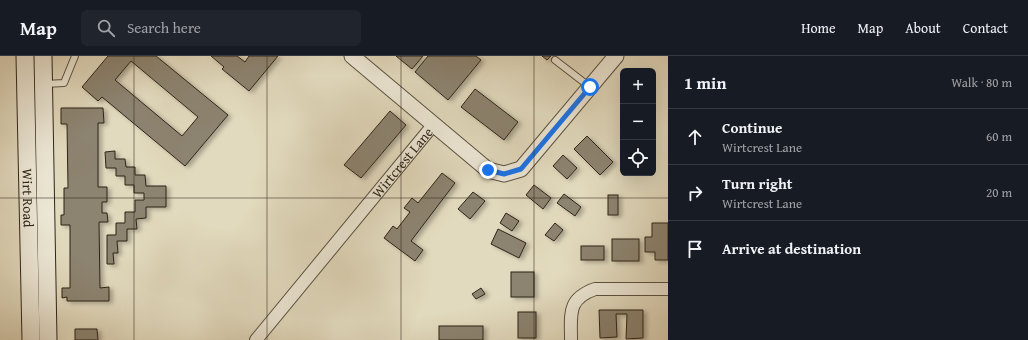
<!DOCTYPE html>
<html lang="en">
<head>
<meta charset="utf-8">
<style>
  body { margin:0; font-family:"Gentium Book Plus",serif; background:#20242c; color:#f1f3f6 }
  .controls { position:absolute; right:12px; top:12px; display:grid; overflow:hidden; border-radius:6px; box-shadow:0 4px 16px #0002 }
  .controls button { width:36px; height:36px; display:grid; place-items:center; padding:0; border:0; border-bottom:1px solid #363941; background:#171b24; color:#f1f3f6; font:20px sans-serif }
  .stop { position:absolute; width:12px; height:12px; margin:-9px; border:3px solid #1a73e8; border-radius:50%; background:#fff }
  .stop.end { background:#1a73e8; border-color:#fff; box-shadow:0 1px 4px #0008 }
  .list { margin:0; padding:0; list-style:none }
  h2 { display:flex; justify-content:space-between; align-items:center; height:52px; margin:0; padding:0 16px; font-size:17px }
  h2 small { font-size:13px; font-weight:400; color:#9ea1a6 }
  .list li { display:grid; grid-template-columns:26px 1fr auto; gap:12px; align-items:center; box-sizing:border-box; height:56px; padding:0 16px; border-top:1px solid #363941 }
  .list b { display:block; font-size:15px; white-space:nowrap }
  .list p { margin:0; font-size:13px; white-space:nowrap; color:#9ea1a6 }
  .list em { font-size:13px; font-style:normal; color:#9ea1a6 }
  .icon { flex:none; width:22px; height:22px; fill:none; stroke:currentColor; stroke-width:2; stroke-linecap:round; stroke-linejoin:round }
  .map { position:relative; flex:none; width:668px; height:284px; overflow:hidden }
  header { display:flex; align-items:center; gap:24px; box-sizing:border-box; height:56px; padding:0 20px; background:#171b24; border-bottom:1px solid #363941 }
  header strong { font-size:19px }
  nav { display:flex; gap:22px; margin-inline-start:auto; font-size:14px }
  .search { width:280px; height:36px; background:#20242c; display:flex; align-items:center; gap:10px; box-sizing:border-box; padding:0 14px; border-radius:6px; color:#9ea1a6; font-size:15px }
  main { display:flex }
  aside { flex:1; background:#171b24 }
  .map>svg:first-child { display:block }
  .building { fill:#8c836f; stroke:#2f2519; fill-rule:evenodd; filter:url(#shadow) }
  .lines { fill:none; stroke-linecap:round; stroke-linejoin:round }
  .service-casing { stroke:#5c5242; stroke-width:8 }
  .minor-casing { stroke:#5c5242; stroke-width:14 }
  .tertiary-casing { stroke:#5c5242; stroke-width:17 }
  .secondary-casing { stroke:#2f2519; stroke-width:19 }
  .service { stroke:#ece7d5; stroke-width:6 }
  .minor { stroke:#ece7d5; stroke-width:12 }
  .tertiary { stroke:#ece7d5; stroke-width:15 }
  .secondary { stroke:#ece7d5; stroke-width:17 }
  .route { stroke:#1a73e8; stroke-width:5 }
  .grid { fill:none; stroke:#2f2519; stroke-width:1; stroke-opacity:0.55 }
  .labels { text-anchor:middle; stroke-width:3; stroke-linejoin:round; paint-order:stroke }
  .street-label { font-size:14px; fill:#2f2519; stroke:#ece7d5 }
</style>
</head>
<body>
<header>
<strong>Map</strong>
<div class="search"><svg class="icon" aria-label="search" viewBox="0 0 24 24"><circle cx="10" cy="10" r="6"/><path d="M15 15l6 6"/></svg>Search here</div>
<nav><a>Home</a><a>Map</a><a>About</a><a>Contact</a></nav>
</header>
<main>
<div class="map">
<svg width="668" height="284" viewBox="0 0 668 284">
  <defs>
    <filter id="shadow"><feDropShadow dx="3.5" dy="2" stdDeviation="2" flood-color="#0004"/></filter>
  </defs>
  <rect width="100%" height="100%" fill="#e2dabe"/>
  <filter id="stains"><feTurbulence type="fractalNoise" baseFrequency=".005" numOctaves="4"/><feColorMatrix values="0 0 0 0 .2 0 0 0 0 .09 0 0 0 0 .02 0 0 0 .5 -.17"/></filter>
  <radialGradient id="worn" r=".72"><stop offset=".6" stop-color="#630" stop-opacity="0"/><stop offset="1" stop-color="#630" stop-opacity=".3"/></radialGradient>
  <g class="building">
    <path d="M108,0H156L228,59L185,110L102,41L98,45L82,31ZM131,5L198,61L182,80L115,24Z"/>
    <polygon points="211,0 237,0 245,6 249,0 278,0 249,35 222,13 224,11"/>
    <polygon points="396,0 423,0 412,13"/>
    <polygon points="428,0 476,0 481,4 448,44 415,16"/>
    <polygon points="542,0 551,0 547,4"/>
    <polygon points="475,33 518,66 504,84 461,51"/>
    <polygon points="61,52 103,52 104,67 98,67 98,131 107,131 107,146 102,146 102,157 107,157 108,166 99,166 100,232 109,231 109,245 67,245 67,241 62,242 62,232 70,232 70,169 61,169 61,159 64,159 64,132 68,132 67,68 61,68"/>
    <polygon points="390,55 406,69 361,122 344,109"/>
    <polygon points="587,80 613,106 600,119 574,93"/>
    <polygon points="115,95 115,103 125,103 126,111 135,111 135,119 145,119 146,130 166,130 166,151 146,151 146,162 136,163 137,173 127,173 127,185 117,185 118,197 113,197 114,208 107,208 107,179 116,179 116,167 125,167 125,156 135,156 135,144 144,144 144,137 134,137 134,129 125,129 125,120 116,120 116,112 106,112 105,96"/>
    <polygon points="563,99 577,112 567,123 553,110"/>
    <polygon points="442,117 455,127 411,185 423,194 415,205 384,182 393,170 397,173 410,156 404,152 412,142 418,147"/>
    <polygon points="534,129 551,142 543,153 526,139"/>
    <polygon points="473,136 485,145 470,163 458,153"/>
    <polygon points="564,138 581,151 575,160 557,147"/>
    <rect x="608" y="139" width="10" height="20"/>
    <polygon points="506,157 519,165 512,175 500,167"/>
    <polygon points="555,167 563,174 554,185 545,179"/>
    <polygon points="652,167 668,167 668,204 655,204 655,196 645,196 645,181 652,181"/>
    <polygon points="498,173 526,187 519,202 491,188"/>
    <rect x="612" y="183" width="27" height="22"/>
    <rect x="581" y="190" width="23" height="14"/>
    <rect x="511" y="216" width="23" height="25"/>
    <polygon points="481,232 485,238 476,243 472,238"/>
    <polygon points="599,254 643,254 643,282 626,283 627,258 616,258 617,281 600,282"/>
    <rect x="518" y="256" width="18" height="26"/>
    <rect x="439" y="270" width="44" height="14"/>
    <polygon points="75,273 97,273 98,284 75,284"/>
  </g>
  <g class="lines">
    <defs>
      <g id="service">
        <polyline points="555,4 590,31"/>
        <polyline points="45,28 64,27 75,0"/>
      </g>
      <g id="minor">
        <path id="s1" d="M256,284L434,68"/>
        <path d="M571,284C571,258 567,243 595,233H668"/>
      </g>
      <polyline id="tertiary" points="352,0 488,114 504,118 521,113 616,0"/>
      <g id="secondary">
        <path id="s2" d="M25,0L31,284"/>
        <polyline points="43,0 48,284"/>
      </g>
    </defs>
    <use href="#service" class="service-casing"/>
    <use href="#minor" class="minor-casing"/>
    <use href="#tertiary" class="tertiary-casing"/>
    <use href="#secondary" class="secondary-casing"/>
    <use href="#service" class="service"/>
    <use href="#minor" class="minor"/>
    <use href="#tertiary" class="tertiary"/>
    <use href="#secondary" class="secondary"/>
  </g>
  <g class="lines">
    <polyline class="route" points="488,114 504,118 521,113 590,31"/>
  </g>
  <path class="grid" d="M134,0V284M267,0V284M401,0V284M534,0V284M0,142H668"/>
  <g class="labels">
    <g class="street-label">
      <text dy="5" stroke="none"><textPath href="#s1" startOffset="230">Wirtcrest Lane</textPath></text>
      <text dy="5" stroke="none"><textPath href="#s2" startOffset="142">Wirt Road</textPath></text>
    </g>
  </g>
  <rect width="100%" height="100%" filter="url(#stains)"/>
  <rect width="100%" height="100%" fill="url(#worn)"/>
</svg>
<div class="controls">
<button>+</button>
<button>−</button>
<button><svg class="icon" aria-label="locate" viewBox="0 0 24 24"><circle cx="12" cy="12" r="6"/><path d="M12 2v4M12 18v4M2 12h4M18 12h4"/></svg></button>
</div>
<div class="stop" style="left:590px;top:31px"></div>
<div class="stop end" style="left:488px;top:114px"></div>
</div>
<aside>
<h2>1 min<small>Walk · 80 m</small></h2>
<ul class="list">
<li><svg class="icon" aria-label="ahead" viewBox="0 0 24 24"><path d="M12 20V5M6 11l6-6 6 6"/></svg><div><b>Continue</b><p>Wirtcrest Lane</p></div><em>60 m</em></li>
<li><svg class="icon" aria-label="right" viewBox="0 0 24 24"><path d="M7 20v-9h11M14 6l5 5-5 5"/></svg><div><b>Turn right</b><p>Wirtcrest Lane</p></div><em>20 m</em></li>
<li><svg class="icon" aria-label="arrive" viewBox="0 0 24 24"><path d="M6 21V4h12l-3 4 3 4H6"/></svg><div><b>Arrive at destination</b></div></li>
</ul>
</aside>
</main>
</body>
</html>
